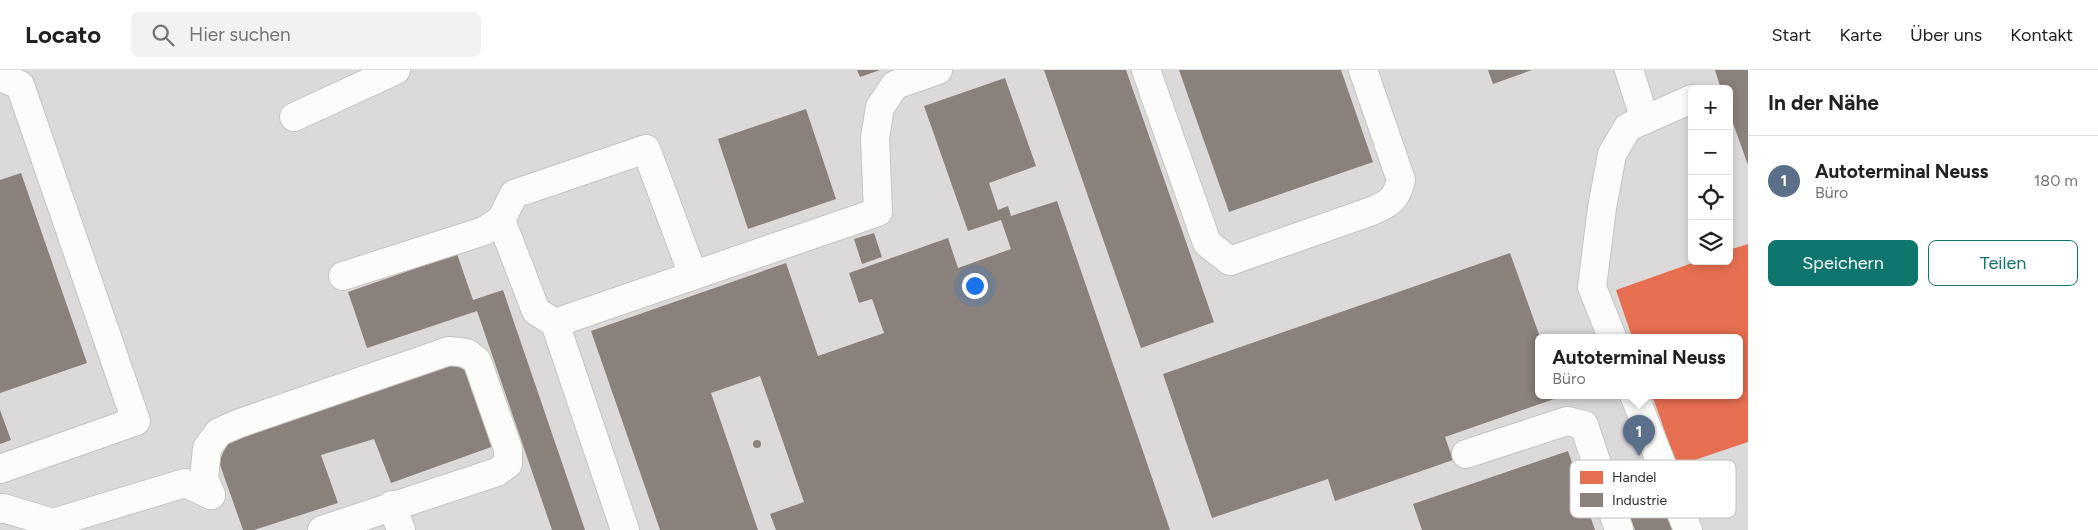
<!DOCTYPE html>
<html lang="de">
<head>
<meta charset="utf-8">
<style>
  body { margin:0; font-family:Figtree,sans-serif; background:#f2f2f2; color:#202124 }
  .controls { position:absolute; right:15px; top:15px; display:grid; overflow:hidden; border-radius:8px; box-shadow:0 2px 8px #0003 }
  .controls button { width:45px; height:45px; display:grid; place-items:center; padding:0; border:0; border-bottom:1px solid #e0e0e0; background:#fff; color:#202124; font:25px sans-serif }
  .you { position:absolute; left:974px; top:215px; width:18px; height:18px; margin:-12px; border:4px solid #fff; border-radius:50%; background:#1a73e8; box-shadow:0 0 0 8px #1a73e833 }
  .badge { display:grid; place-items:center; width:32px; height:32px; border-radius:50%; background:#0f766e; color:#fff; font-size:16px; font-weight:700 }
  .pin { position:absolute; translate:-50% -41px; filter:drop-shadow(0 1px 2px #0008) }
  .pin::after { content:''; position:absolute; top:26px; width:18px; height:15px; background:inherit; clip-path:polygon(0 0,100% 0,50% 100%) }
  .popup { position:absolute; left:1535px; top:264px; width:208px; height:65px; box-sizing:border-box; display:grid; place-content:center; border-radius:8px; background:#fff; filter:drop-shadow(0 1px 4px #0005); font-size:16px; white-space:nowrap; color:#757577 }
  .popup b { font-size:19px; color:#202124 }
  .popup::after { content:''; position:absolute; left:50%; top:100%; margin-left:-10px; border:10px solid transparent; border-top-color:#fff }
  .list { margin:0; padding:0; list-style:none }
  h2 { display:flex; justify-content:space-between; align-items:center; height:65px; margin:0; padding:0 20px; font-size:21px }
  h2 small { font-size:16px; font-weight:400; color:#757577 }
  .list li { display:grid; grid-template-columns:32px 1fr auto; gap:15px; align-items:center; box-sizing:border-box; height:90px; padding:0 20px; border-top:1px solid #e0e0e0 }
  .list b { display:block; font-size:19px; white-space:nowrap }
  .list p { margin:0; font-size:16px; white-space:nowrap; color:#757577 }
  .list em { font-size:16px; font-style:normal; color:#757577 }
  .actions { display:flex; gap:10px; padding:15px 20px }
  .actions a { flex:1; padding:11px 0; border:1px solid #0f766e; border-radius:8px; text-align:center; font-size:18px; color:#0f766e }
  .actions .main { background:#0f766e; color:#fff }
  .icon { flex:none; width:28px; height:28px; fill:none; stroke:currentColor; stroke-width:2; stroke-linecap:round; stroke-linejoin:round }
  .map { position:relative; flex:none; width:1748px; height:460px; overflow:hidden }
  header { display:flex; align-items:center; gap:30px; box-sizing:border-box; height:70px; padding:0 25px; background:#fff; border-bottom:1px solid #e0e0e0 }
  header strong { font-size:24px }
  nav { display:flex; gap:28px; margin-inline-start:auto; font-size:18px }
  .search { width:350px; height:45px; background:#f2f2f2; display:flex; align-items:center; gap:12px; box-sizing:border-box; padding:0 18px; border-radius:8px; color:#757577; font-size:19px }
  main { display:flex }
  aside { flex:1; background:#fff }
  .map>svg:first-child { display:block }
  .industrial { fill:#dcd9db; fill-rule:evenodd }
  .shops { fill:#e76f51 }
  .industry { fill:#8a817c }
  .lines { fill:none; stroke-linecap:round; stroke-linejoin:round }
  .minor-casing { stroke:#c5c4c5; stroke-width:30 }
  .minor { stroke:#fcfcfb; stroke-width:28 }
  .key { fill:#fff; stroke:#c0c0c0; stroke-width:1 }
  .key-label { font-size:14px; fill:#2e2e2e }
</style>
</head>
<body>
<header>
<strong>Locato</strong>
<div class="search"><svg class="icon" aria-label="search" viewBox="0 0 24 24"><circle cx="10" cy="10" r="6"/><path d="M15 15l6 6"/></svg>Hier suchen</div>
<nav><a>Start</a><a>Karte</a><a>Über uns</a><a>Kontakt</a></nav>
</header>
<main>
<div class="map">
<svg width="1748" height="460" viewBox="0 0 1748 460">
  <rect width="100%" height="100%" fill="#ece8e4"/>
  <path class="industrial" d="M0,0H1748V460H0ZM1692,19H1729V191H1692ZM1539,267H1739V325H1539Z"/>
  <polygon class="shops" points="1748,174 1748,372 1677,396 1652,325 1739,325 1739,267 1632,267 1616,220 1698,191 1729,191 1729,180"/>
  <g class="industry">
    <polygon points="857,0 880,0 860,7"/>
    <polygon points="1044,0 1126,0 1214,252 1141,278"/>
    <polygon points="1179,0 1341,0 1373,92 1229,142"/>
    <polygon points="1488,0 1532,0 1493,14"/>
    <polygon points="1715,0 1748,0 1748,95 1729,42 1729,19 1721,19"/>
    <polygon points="1005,8 1036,96 989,113 998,140 1008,136 1011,146 1057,131 1170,460 776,460 770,444 804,432 760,306 711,323 758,460 660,460 591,261 786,193 818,286 884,263 872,229 859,233 849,203 948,168 958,198 1011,179 1001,150 968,161 924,36"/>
    <polygon points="806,39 836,129 748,159 718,69"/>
    <polygon points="21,103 87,293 0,323 0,110"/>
    <polygon points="874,163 882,187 862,194 854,169"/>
    <polygon points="1510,183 1540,267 1539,325 1560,325 1560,327 1445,367 1453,390 1335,431 1328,409 1212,448 1163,304"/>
    <polygon points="457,184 473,230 503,220 585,460 552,460 477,241 367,278 348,222"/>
    <polygon points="446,291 471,303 494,376 391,413 374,369 321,385 338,433 254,460 243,460 219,392 231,365"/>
    <polygon points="0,340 11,370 0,374"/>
    <circle cx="757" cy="374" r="4"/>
    <polygon points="1568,381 1595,460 1422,460 1413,434"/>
    <polygon points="1659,419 1673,460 1635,460 1624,431"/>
  </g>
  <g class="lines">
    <defs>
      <g id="minor">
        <path d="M1146,0L1207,173L1230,191L1372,141C1390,133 1396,130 1401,110L1363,0"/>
        <polyline points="1629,0 1645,50"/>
        <polyline points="0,7 20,15 136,351 0,399"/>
        <polyline points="294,47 396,0"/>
        <polyline points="501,150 536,241 555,253"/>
        <polyline points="343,206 484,161 501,150 514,124 646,79 693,205"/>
        <polyline points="1612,267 1592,217 1602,138 1612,84 1628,57 1692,29"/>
        <polyline points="1634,325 1688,460"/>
        <polyline points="1466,384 1567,351 1584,355 1619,460"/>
        <polyline points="211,425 204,408 207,378 219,362 240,353 449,281 467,283 477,291 508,379 508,394 497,402 322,460"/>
        <polyline points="392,435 401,460"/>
        <polyline points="0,439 3,438 53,453 185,413 211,425"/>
        <polyline points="625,460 555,253 878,142 875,68 880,37 895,15 938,0"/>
      </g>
    </defs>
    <use href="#minor" class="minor-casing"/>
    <use href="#minor" class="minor"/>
  </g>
  <rect x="1570" y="390" width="166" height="58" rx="8" class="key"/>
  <rect x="1580" y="401" width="23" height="13" fill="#e76f51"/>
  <rect x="1580" y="423" width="23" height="14" fill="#8a817c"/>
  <g class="key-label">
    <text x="1612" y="412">Handel</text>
    <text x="1612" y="435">Industrie</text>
  </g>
</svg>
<div class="controls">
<button>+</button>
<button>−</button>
<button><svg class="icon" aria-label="locate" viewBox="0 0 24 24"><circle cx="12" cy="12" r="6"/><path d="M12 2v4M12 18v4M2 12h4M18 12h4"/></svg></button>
<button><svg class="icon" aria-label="layers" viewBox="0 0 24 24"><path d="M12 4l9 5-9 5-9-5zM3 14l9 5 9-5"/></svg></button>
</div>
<div class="you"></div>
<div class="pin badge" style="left:1639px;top:386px;background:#5c6f8a">1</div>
<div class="popup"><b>Autoterminal Neuss</b>Büro</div>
</div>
<aside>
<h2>In der Nähe<small></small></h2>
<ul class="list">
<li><span class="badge" style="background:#5c6f8a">1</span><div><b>Autoterminal Neuss</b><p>Büro</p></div><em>180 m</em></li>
</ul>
<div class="actions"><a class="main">Speichern</a><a>Teilen</a></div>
</aside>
</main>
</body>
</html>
